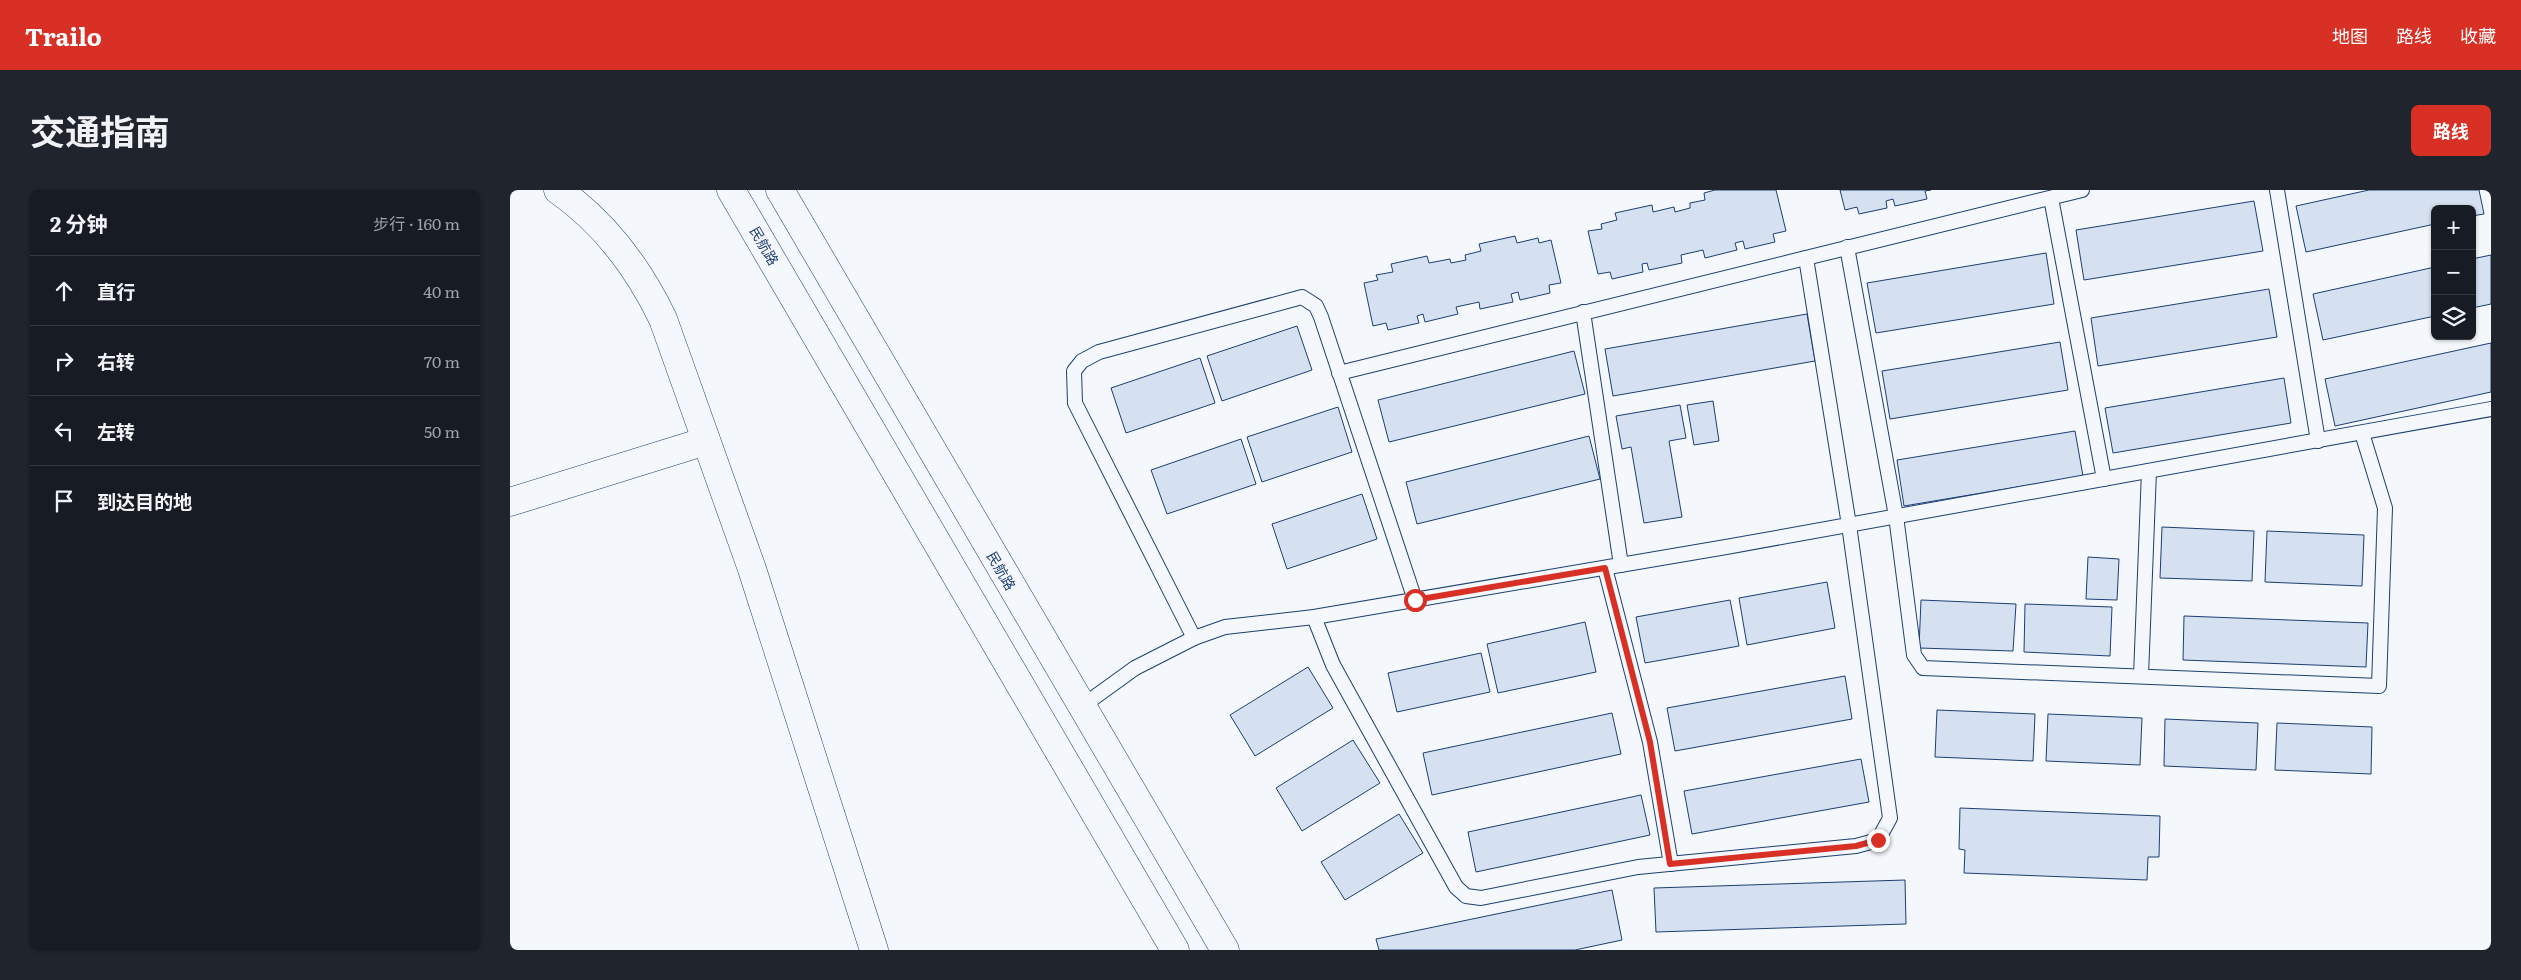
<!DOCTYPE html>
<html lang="zh">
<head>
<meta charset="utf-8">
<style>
  body { margin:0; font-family:Literata,"Noto Sans SC",serif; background:#20242c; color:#f1f3f6 }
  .controls { position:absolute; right:15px; top:15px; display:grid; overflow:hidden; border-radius:8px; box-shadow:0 1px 4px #0004 }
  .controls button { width:45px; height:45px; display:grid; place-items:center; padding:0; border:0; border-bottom:1px solid #363941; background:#171b24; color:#f1f3f6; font:25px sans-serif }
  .stop { position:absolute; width:15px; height:15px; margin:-11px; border:4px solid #d93025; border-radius:50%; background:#fff }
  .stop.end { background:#d93025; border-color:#fff; box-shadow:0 1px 5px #0008 }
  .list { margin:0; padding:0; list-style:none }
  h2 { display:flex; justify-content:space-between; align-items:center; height:65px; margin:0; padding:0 20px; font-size:21px }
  h2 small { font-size:16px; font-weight:400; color:#9ea1a6 }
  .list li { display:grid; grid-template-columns:32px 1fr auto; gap:15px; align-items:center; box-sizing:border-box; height:70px; padding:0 20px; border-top:1px solid #363941 }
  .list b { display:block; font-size:19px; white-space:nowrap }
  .list em { font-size:16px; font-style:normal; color:#9ea1a6 }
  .icon { flex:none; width:28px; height:28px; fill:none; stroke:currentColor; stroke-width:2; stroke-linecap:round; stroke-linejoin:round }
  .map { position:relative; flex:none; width:1981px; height:760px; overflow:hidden; border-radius:8px }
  header { display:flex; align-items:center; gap:30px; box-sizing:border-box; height:70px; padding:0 25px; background:#d93025; color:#fff }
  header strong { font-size:24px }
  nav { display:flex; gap:28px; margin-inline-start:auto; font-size:18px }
  .intro { display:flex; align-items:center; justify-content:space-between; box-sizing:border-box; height:120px; padding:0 30px }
  h1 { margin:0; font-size:35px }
  .button { padding:12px 22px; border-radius:8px; background:#d93025; color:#fff; font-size:18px; font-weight:700 }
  main { display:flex; gap:30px; padding:0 30px }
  aside { flex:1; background:#171b24; border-radius:8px; box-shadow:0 1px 4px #0004 }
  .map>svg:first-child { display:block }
  .building { fill:#d5e0f0; stroke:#1d3f73 }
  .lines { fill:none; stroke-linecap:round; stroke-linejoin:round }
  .lane-casing { stroke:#1d3f73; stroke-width:16 }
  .street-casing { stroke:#1d3f73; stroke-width:29 }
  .highway-casing { stroke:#1d3f73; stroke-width:29 }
  .lane { stroke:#f4f7fb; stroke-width:14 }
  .street { stroke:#f4f7fb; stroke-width:28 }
  .highway { stroke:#f4f7fb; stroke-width:28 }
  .route { stroke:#d93025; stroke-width:6 }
  .labels { text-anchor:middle; stroke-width:4; stroke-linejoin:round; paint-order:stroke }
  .street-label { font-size:14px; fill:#1d3f73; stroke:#f4f7fb }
</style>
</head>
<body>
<header>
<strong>Trailo</strong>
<nav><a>地图</a><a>路线</a><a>收藏</a></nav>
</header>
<div class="intro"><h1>交通指南</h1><a class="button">路线</a></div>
<main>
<aside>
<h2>2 分钟<small>步行 · 160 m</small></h2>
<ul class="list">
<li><svg class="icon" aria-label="ahead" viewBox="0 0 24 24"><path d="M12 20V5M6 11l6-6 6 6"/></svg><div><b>直行</b></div><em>40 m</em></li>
<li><svg class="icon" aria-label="right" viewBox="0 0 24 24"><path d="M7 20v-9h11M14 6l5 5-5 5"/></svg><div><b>右转</b></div><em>70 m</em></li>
<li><svg class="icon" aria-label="left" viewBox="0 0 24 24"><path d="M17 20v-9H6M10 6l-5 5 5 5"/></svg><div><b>左转</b></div><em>50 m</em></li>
<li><svg class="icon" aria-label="arrive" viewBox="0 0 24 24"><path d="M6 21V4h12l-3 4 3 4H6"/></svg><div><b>到达目的地</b></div></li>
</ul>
</aside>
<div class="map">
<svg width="1981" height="760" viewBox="0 0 1981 760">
  <rect width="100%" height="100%" fill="#f4f7fb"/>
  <g class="building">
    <polygon points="1205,0 1266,0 1276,41 1263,44 1265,52 1235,59 1233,51 1225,53 1227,60 1195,68 1193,60 1171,65 1172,73 1139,80 1137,73 1132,74 1133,82 1102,89 1100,82 1088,84 1078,41 1092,39 1091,34 1107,30 1105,23 1142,15 1143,22 1164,17 1165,22 1180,18 1180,13 1195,10 1194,3"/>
    <polygon points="1330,0 1421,0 1415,1 1417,9 1385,16 1383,9 1376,11 1377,18 1349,24 1347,17 1335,20"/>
    <polygon points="1859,0 1969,0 1974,24 1962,26 1962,19 1925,19 1925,34 1796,62 1786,16"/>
    <polygon points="1744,11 1753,61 1574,90 1566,40"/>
    <polygon points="1005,46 1007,53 1028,48 1029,53 1041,50 1051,93 1039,95 1040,103 1010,110 1008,102 1001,104 1003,112 970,119 969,112 946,117 948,124 915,132 913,124 907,126 909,133 878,140 876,133 863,136 854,93 868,90 866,85 883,82 881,74 917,66 919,73 940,69 941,73 956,70 955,65 971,61 969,54"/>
    <polygon points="1536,63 1544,114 1366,143 1357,93"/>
    <polygon points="1981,65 1981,114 1962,118 1962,69"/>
    <polygon points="1925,77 1925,126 1813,150 1803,104"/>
    <polygon points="1759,99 1767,147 1588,176 1581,128"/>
    <polygon points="1297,124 1305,171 1103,206 1095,159"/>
    <polygon points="787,136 802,180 712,211 697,166"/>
    <polygon points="1550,152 1558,200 1380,229 1372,181"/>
    <polygon points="1981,153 1981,202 1825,236 1815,189"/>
    <polygon points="1064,161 1075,204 879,252 868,210"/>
    <polygon points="690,168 705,213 616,243 601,198"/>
    <polygon points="1774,188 1781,233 1603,263 1595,218"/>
    <polygon points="1203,211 1209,251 1184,255 1177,215"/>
    <polygon points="1170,215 1176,248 1159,251 1172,327 1134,333 1121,257 1112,259 1106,226"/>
    <polygon points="828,217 842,262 752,292 737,247"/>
    <polygon points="1565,241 1573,286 1394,316 1387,270"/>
    <polygon points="1079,246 1090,289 907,334 896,292"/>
    <polygon points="731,249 746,294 657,324 641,280"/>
    <polygon points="852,304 867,349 777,379 762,334"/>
    <polygon points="1652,337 1744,341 1742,391 1650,388"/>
    <polygon points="1757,341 1854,345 1852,396 1755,392"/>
    <polygon points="1578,367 1609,369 1607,410 1576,409"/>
    <polygon points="1317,392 1325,438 1237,455 1229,408"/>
    <polygon points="1220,410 1229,456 1135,473 1126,427"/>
    <polygon points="1411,410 1506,414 1503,461 1409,458"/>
    <polygon points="1515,414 1602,417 1600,466 1514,462"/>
    <polygon points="1674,426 1858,433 1856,477 1673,470"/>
    <polygon points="1075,432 1086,482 988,503 977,454"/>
    <polygon points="971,463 980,502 887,522 878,483"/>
    <polygon points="798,477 823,518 745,566 720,525"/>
    <polygon points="1335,486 1342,529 1165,561 1157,518"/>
    <polygon points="1427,520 1525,524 1523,571 1425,567"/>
    <polygon points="1102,523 1111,564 922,605 913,563"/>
    <polygon points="1538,524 1632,528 1630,575 1536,571"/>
    <polygon points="1655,529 1748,533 1746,580 1654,576"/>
    <polygon points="1767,533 1862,537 1861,584 1765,580"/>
    <polygon points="843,550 870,593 792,641 766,598"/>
    <polygon points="1351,569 1359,612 1182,644 1174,601"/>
    <polygon points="1131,605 1140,645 966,682 958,642"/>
    <polygon points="1450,618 1650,626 1649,667 1638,667 1637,690 1454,683 1455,660 1449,659"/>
    <polygon points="889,624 913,663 835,710 811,672"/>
    <polygon points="1395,690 1396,734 1146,742 1144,698"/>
    <polygon points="1102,700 1112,750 1065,760 869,760 866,749"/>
  </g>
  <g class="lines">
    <defs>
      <g id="lane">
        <polyline points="1767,0 1808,251"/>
        <polyline points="1541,8 1594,289"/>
        <polyline points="1337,57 1386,326 1404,465 1413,478 1869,496 1875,318 1852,243"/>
        <polyline points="1073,122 1111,375"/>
        <polyline points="829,183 1572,0"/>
        <polyline points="1095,378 1140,552 1161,674"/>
        <polyline points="804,427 823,475 946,697 956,706 971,708 1128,677 1346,656 1368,650 1380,628 1339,335 1296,68"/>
        <polyline points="684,448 565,213 564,181 572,171 589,162 792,107 806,116 811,127 905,410"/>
        <polyline points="1631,486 1639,281"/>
        <polyline points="571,517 625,478 684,448 715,437 804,427 1216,357 1981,219"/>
      </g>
      <g id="street">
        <path d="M48,0C95,33 128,77 153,129L242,379L364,760"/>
        <polyline points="0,312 196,251"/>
      </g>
      <g id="highway">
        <polyline points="221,0 665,760"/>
        <polyline points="270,0 715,760"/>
      </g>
    </defs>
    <use href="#lane" class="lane-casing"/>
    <use href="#street" class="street-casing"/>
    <use href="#highway" class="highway-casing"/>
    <use href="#lane" class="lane"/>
    <use href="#street" class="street"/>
    <use href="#highway" class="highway"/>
  </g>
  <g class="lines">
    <polyline class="route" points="905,410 1095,378 1140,552 1160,674 1346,656 1368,650"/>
  </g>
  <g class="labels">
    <g class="street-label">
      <text transform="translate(254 56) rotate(60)" y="5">民航路</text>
      <text transform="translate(491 381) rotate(60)" y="5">民航路</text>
    </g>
  </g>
</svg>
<div class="controls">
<button>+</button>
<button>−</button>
<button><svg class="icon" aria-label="layers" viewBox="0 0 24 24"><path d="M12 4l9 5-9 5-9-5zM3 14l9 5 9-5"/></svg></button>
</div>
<div class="stop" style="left:905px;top:410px"></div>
<div class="stop end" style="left:1368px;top:650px"></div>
</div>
</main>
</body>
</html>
